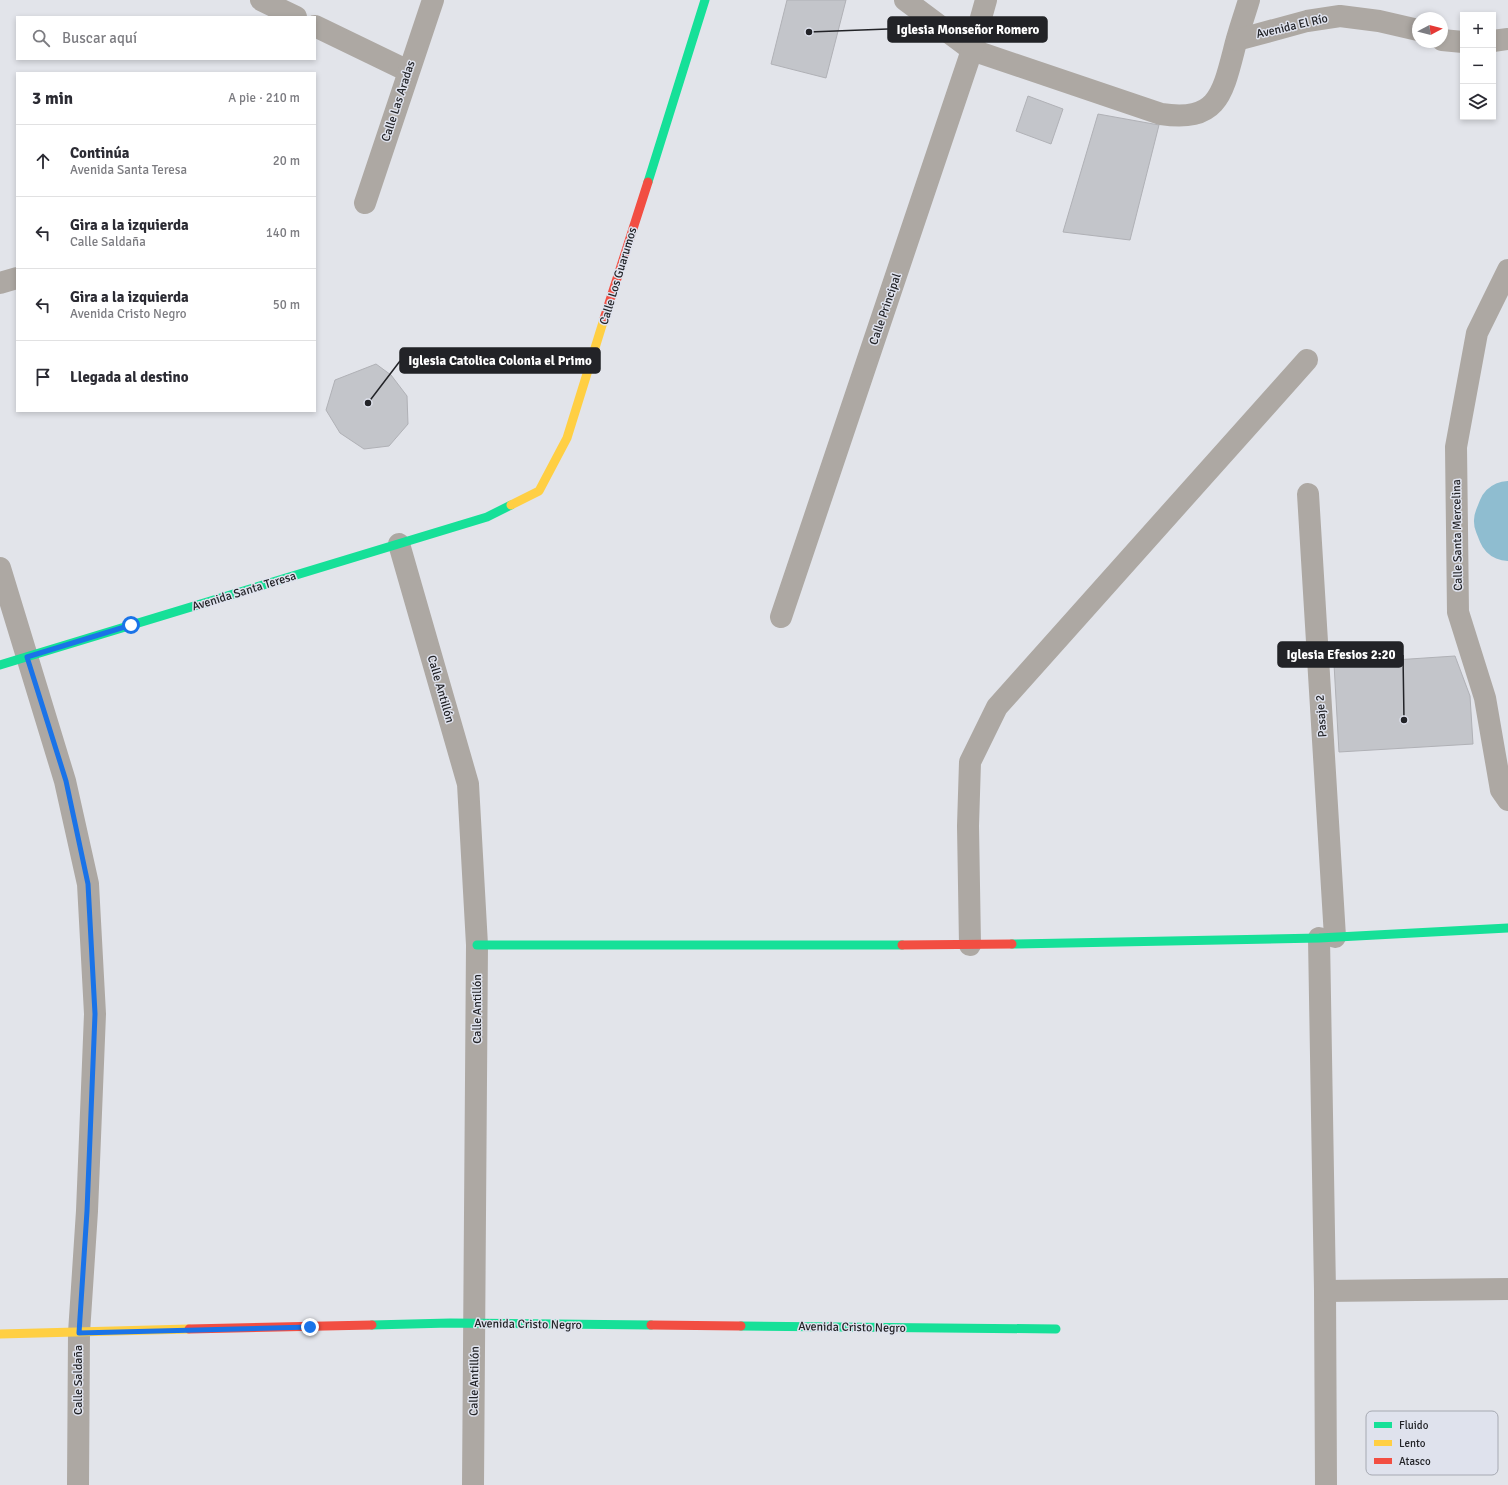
<!DOCTYPE html>
<html lang="es">
<head>
<meta charset="utf-8">
<style>
  body { margin:0; font-family:Signika,sans-serif; background:#f7f7f7; color:#2b2b33 }
  .controls { position:absolute; right:12px; top:12px; display:grid; overflow:hidden; border-radius:0px; box-shadow:0 2px 6px #0003 }
  .controls button { width:36px; height:36px; display:grid; place-items:center; padding:0; border:0; border-bottom:1px solid #e1e1e2; background:#fff; color:#2b2b33; font:20px sans-serif }
  .compass { position:absolute; left:1412px; top:12px; width:36px; height:36px; border-radius:50%; background:#fff; box-shadow:0 2px 6px #0003; rotate:83deg }
  .stop { position:absolute; width:12px; height:12px; margin:-9px; border:3px solid #1a73e8; border-radius:50%; background:#fff }
  .stop.end { background:#1a73e8; border-color:#fff; box-shadow:0 1px 4px #0008 }
  .list { margin:0; padding:0; list-style:none }
  h2 { display:flex; justify-content:space-between; align-items:center; height:52px; margin:0; padding:0 16px; font-size:17px }
  h2 small { font-size:13px; font-weight:400; color:#7c7c81 }
  .list li { display:grid; grid-template-columns:26px 1fr auto; gap:12px; align-items:center; box-sizing:border-box; height:72px; padding:0 16px; border-top:1px solid #e1e1e2 }
  .list b { display:block; font-size:15px; white-space:nowrap }
  .list p { margin:0; font-size:13px; white-space:nowrap; color:#7c7c81 }
  .list em { font-size:13px; font-style:normal; color:#7c7c81 }
  .icon { flex:none; width:22px; height:22px; fill:none; stroke:currentColor; stroke-width:2; stroke-linecap:round; stroke-linejoin:round }
  .map { position:relative; flex:none; width:1508px; height:1485px; overflow:hidden }
  .search { position:absolute; background:#fff; box-shadow:0 2px 6px #0003; left:16px; top:16px; width:300px; height:44px; display:flex; align-items:center; gap:10px; box-sizing:border-box; padding:0 14px; border-radius:0px; color:#7c7c81; font-size:15px }
  .panel { position:absolute; background:#fff; box-shadow:0 2px 6px #0003; left:16px; top:72px; width:300px; height:340px; border-radius:0px }
  .map>svg:first-child { display:block }
  .lines { fill:none; stroke-linecap:round; stroke-linejoin:round }
  .river { stroke:#8fbdd0; stroke-width:60 }
  .building { fill:#c3c5ca; stroke:#b0b1b6 }
  .street { stroke:#ada8a3; stroke-width:22 }
  .fast { stroke:#16e098; stroke-width:9 }
  .slow { stroke:#ffcf43; stroke-width:9 }
  .jam { stroke:#f24e42; stroke-width:9 }
  .route { stroke:#1a73e8; stroke-width:5 }
  .labels { text-anchor:middle; stroke-width:3; stroke-linejoin:round; paint-order:stroke }
  .street-label { font-size:12px; fill:#222327; stroke:#dfe2ed }
  .key { fill:#dfe2ed; stroke:#a6a9b2; stroke-width:1 }
  .key-label { font-size:11px; fill:#222327 }
  .leader { fill:none; stroke:#222327; stroke-width:1.5 }
  .callout-dot { fill:#222327; stroke:#dfe2ed; stroke-width:1.5 }
  .callout { fill:#222327; stroke:#222327; stroke-width:1.5 }
  .callout-label { font-size:13px; text-anchor:middle; font-weight:bold; fill:#fff }
</style>
</head>
<body>
<div class="map">
<svg width="1508" height="1485" viewBox="0 0 1508 1485">
  <rect width="100%" height="100%" fill="#e2e4ea"/>
  <g class="lines">
    <polyline class="river" points="1508,511 1504,521 1508,531"/>
  </g>
  <g class="building">
    <polygon points="787,0 846,0 826,78 771,64"/>
    <polygon points="1028,96 1063,109 1051,144 1016,131"/>
    <polygon points="1098,114 1159,125 1130,240 1063,232"/>
    <polygon points="376,364 391,375 407,396 408,424 389,446 364,449 340,433 326,410 335,380"/>
    <polygon points="1455,656 1470,696 1473,744 1339,752 1334,664"/>
  </g>
  <g class="lines">
    <g class="street">
      <polyline points="261,0 296,17"/>
      <path d="M905,0L972,50L1161,114C1216,122 1222,97 1234,50C1238,33 1244,17 1249,0"/>
      <polyline points="315,26 408,71"/>
      <polyline points="1237,40 1307,21 1340,16 1379,21 1418,30"/>
      <polyline points="1442,40 1463,42"/>
      <polyline points="1493,41 1508,39"/>
      <polyline points="365,203 433,0"/>
      <polyline points="1508,270 1477,333 1456,447 1458,612 1485,698 1501,790 1508,800"/>
      <polyline points="0,283 17,278"/>
      <polyline points="1308,494 1335,937"/>
      <polyline points="399,544 468,784 477,945 473,1485"/>
      <polyline points="0,568 65,781 88,884 95,1014 87,1211 79,1333 78,1485"/>
      <polyline points="781,617 972,50 986,0"/>
      <polyline points="1319,938 1325,1291 1326,1485"/>
      <polyline points="970,945 968,826 970,762 997,707 1307,360"/>
      <polyline points="1325,1291 1508,1289"/>
    </g>
    <g class="fast">
      <polyline points="648,182 705,0"/>
      <polyline points="0,665 487,517 511,505"/>
      <polyline points="1012,944 1319,938 1508,928"/>
      <polyline points="477,945 902,945"/>
      <polyline points="372,1325 450,1323 651,1325"/>
      <polyline points="741,1326 1056,1329"/>
    </g>
    <g class="slow">
      <polyline points="511,505 539,491 567,438 604,319"/>
      <polyline points="0,1334 189,1329"/>
    </g>
    <g class="jam">
      <polyline points="604,319 648,182"/>
      <polyline points="902,945 1012,944"/>
      <polyline points="651,1325 741,1326"/>
      <polyline points="189,1329 372,1325"/>
    </g>
  </g>
  <g class="lines">
    <polyline class="route" points="131,625 27,657 66,781 88,884 95,1014 87,1211 79,1333 310,1327"/>
  </g>
  <g class="labels">
    <g class="street-label">
      <text transform="translate(1292 26) rotate(-13)" y="4">Avenida El Río</text>
      <text transform="translate(398 101) rotate(-72)" y="4">Calle Las Aradas</text>
      <text transform="translate(618 276) rotate(-73)" y="4">Calle Los Guarumos</text>
      <text transform="translate(885 309) rotate(-71)" y="4">Calle Principal</text>
      <text transform="translate(1457 535) rotate(-91)" y="4">Calle Santa Mercelina</text>
      <text transform="translate(244 591) rotate(-17)" y="4">Avenida Santa Teresa</text>
      <text transform="translate(441 689) rotate(74)" y="4">Calle Antillón</text>
      <text transform="translate(1321 716) rotate(-94)" y="4">Pasaje 2</text>
      <text transform="translate(477 1009) rotate(-90)" y="4">Calle Antillón</text>
      <text transform="translate(528 1324) rotate(1)" y="4">Avenida Cristo Negro</text>
      <text transform="translate(852 1327) rotate(1)" y="4">Avenida Cristo Negro</text>
      <text transform="translate(78 1380) rotate(-90)" y="4">Calle Saldaña</text>
      <text transform="translate(474 1381) rotate(-89)" y="4">Calle Antillón</text>
    </g>
  </g>
  <rect x="1366" y="1411" width="132" height="64" rx="6" class="key"/>
  <rect x="1374" y="1422" width="18" height="6" fill="#16e098"/>
  <rect x="1374" y="1440" width="18" height="6" fill="#ffcf43"/>
  <rect x="1374" y="1458" width="18" height="6" fill="#f24e42"/>
  <g class="key-label">
    <text x="1399" y="1429">Fluido</text>
    <text x="1399" y="1447">Lento</text>
    <text x="1399" y="1465">Atasco</text>
  </g>
  <path class="leader" d="M809 32L888 29M368 403L400 361M1404 720L1403 655"/>
  <g class="callout-dot">
    <circle cx="809" cy="32" r="4"/>
    <circle cx="368" cy="403" r="4"/>
    <circle cx="1404" cy="720" r="4"/>
  </g>
  <g class="callout">
    <rect x="888" y="17" width="159" height="25" rx="4"/>
    <rect x="400" y="348" width="200" height="25" rx="4"/>
    <rect x="1278" y="642" width="125" height="25" rx="4"/>
  </g>
  <g class="callout-label">
    <text x="968" y="34">Iglesia Monseñor Romero</text>
    <text x="500" y="365">Iglesia Catolica Colonia el Primo</text>
    <text x="1341" y="659">Iglesia Efesios 2:20</text>
  </g>
</svg>
<div class="controls">
<button>+</button>
<button>−</button>
<button><svg class="icon" aria-label="layers" viewBox="0 0 24 24"><path d="M12 4l9 5-9 5-9-5zM3 14l9 5 9-5"/></svg></button>
</div>
<svg class="compass" viewBox="-18 -18 36 36"><path d="M0-13l5 13h-10z" fill="#e53935"/><path d="M0 13l5-13h-10z" fill="#7c7c81"/></svg>
<div class="stop" style="left:131px;top:625px"></div>
<div class="stop end" style="left:310px;top:1327px"></div>
<div class="search"><svg class="icon" aria-label="search" viewBox="0 0 24 24"><circle cx="10" cy="10" r="6"/><path d="M15 15l6 6"/></svg>Buscar aquí</div>
<section class="panel">
<h2>3 min<small>A pie · 210 m</small></h2>
<ul class="list">
<li><svg class="icon" aria-label="ahead" viewBox="0 0 24 24"><path d="M12 20V5M6 11l6-6 6 6"/></svg><div><b>Continúa</b><p>Avenida Santa Teresa</p></div><em>20 m</em></li>
<li><svg class="icon" aria-label="left" viewBox="0 0 24 24"><path d="M17 20v-9H6M10 6l-5 5 5 5"/></svg><div><b>Gira a la izquierda</b><p>Calle Saldaña</p></div><em>140 m</em></li>
<li><svg class="icon" aria-label="left" viewBox="0 0 24 24"><path d="M17 20v-9H6M10 6l-5 5 5 5"/></svg><div><b>Gira a la izquierda</b><p>Avenida Cristo Negro</p></div><em>50 m</em></li>
<li><svg class="icon" aria-label="arrive" viewBox="0 0 24 24"><path d="M6 21V4h12l-3 4 3 4H6"/></svg><div><b>Llegada al destino</b></div></li>
</ul>
</section>
</div>
</body>
</html>
